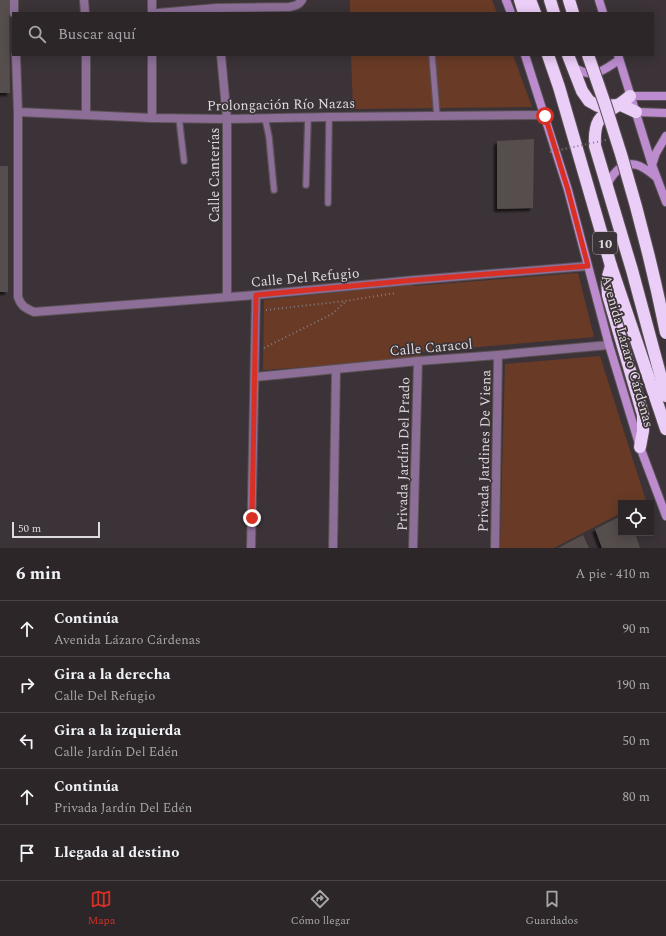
<!DOCTYPE html>
<html lang="es">
<head>
<meta charset="utf-8">
<style>
  body { margin:0; font-family:Spectral,serif; background:#342e31; color:#f1f3f6 }
  .controls { position:absolute; right:12px; bottom:12px; display:grid; overflow:hidden; border-radius:0px; box-shadow:0 2px 10px #0003 }
  .controls button { width:36px; height:36px; display:grid; place-items:center; padding:0; border:0; border-bottom:1px solid #484346; background:#2c2629; color:#f1f3f6; font:20px sans-serif }
  .scale { position:absolute; left:12px; bottom:10px; width:88px; box-sizing:border-box; padding-left:4px; border:2px solid #dfdadd; border-top:0; font-size:11px; line-height:14px; white-space:nowrap; color:#dfdadd; -webkit-text-stroke:3px #3b3337; paint-order:stroke }
  .stop { position:absolute; width:12px; height:12px; margin:-9px; border:3px solid #d93025; border-radius:50%; background:#fff }
  .stop.end { background:#d93025; border-color:#fff; box-shadow:0 1px 4px #0008 }
  .list { margin:0; padding:0; list-style:none }
  h2 { display:flex; justify-content:space-between; align-items:center; height:52px; margin:0; padding:0 16px; font-size:17px }
  h2 small { font-size:13px; font-weight:400; color:#a6a5a8 }
  .list li { display:grid; grid-template-columns:26px 1fr auto; gap:12px; align-items:center; box-sizing:border-box; height:56px; padding:0 16px; border-top:1px solid #484346 }
  .list b { display:block; font-size:15px; white-space:nowrap }
  .list p { margin:0; font-size:13px; white-space:nowrap; color:#a6a5a8 }
  .list em { font-size:13px; font-style:normal; color:#a6a5a8 }
  .icon { flex:none; width:22px; height:22px; fill:none; stroke:currentColor; stroke-width:2; stroke-linecap:round; stroke-linejoin:round }
  .map { position:relative; flex:none; width:666px; height:548px; overflow:hidden }
  .search { position:absolute; background:#2c2629; box-shadow:0 2px 10px #0003; left:12px; right:12px; top:12px; height:44px; display:flex; align-items:center; gap:10px; box-sizing:border-box; padding:0 14px; border-radius:0px; color:#a6a5a8; font-size:15px }
  .sheet { height:332px; background:#2c2629 }
  nav { display:flex; justify-content:space-around; align-items:center; box-sizing:border-box; height:56px; border-top:1px solid #484346; background:#2c2629; font-size:11px; color:#a6a5a8 }
  nav a { display:grid; justify-items:center; gap:2px }
  nav .on { color:#d93025 }
  .map>svg:first-child { display:block }
  .green { fill:#693b26 }
  .building { fill:#574d4d; filter:url(#shadow) }
  .lines { fill:none; stroke-linecap:round; stroke-linejoin:round }
  .lane-casing { stroke:#595155; stroke-width:8 }
  .street-casing { stroke:#595155; stroke-width:10 }
  .secondary-casing { stroke:#595155; stroke-width:10 }
  .highway-casing { stroke:#595155; stroke-width:14 }
  .path { stroke:#837c80; stroke-width:2; stroke-dasharray:1 3; stroke-linecap:butt }
  .lane { stroke:#8c6e97; stroke-width:5.5 }
  .street { stroke:#8c6e97; stroke-width:8 }
  .secondary { stroke:#bc8ccf; stroke-width:8 }
  .highway { stroke:#ebcef7; stroke-width:12 }
  .highway-bridge-casing { stroke:#595155; stroke-width:14; stroke-linecap:butt }
  .path-bridge { stroke:#837c80; stroke-width:2; stroke-dasharray:1 3; stroke-linecap:butt }
  .highway-bridge { stroke:#ebcef7; stroke-width:12 }
  .route { stroke:#d93025; stroke-width:5 }
  .labels { text-anchor:middle; stroke-width:3.5; stroke-linejoin:round; paint-order:stroke }
  .shield { fill:#3b3337; stroke:#aea8ab; stroke-width:1 }
  .shield-label { font-size:13px; font-weight:bold; fill:#dfdadd }
  .street-label { font-size:14px; fill:#dfdadd; stroke:#3b3337 }
</style>
</head>
<body>
<div class="map">
<svg width="666" height="548" viewBox="0 0 666 548">
  <defs>
    <filter id="shadow"><feDropShadow dx="-3" dy="3" stdDeviation="1" flood-color="#0009"/></filter>
  </defs>
  <rect width="100%" height="100%" fill="#3b3337"/>
  <g class="green">
    <polygon points="350,0 492,0 497,13 350,13"/>
    <polygon points="351,55 513,55 532,107 353,109"/>
    <polygon points="578,273 594,337 421,352 422,359 263,370 264,300 358,290 413,280 414,286"/>
    <polygon points="600,356 646,501 641,503 621,503 621,513 554,548 500,548 505,364"/>
  </g>
  <g class="building">
    <polygon points="0,0 9,0 10,93 0,93"/>
    <polygon points="534,139 533,208 497,209 497,141"/>
    <rect x="0" y="166" width="8" height="126"/>
    <polygon points="621,516 621,533 635,533 640,548 602,548 595,529"/>
    <polygon points="583,535 589,548 558,548"/>
  </g>
  <g class="lines">
    <defs>
      <g id="lane">
        <polyline points="432,55 437,116"/>
        <polyline points="179,118 184,161"/>
        <polyline points="265,118 269,137 274,190"/>
        <polyline points="306,185 308,117"/>
        <polyline points="328,203 329,117"/>
      </g>
      <g id="street">
        <polyline points="14,0 14,13"/>
        <polyline points="84,0 85,13"/>
        <polyline points="152,0 152,13"/>
        <path d="M158,13L217,8L289,7C295,6 299,5 302,0"/>
        <path d="M16,55L18,112V297C21,306 25,308 34,312L256,295L415,280L588,266"/>
        <polyline points="86,55 86,115"/>
        <polyline points="221,55 227,119 227,296"/>
        <polyline points="18,112 152,118 227,119 329,117 545,115"/>
        <polyline points="152,118 152,55"/>
        <polyline points="255,377 418,361 498,355 609,345"/>
        <polyline points="251,548 256,295"/>
        <polyline points="333,548 336,369"/>
        <polyline points="413,548 418,361"/>
        <polyline points="495,548 498,355"/>
      </g>
      <g id="secondary">
        <polyline points="506,0 511,13"/>
        <polyline points="599,0 603,13"/>
        <polyline points="525,55 568,190 609,345 640,447 666,516"/>
        <polyline points="618,55 652,165 666,202"/>
        <path d="M573,67C594,80 602,71 619,60"/>
        <polyline points="630,96 666,96"/>
        <polyline points="636,112 666,113"/>
        <polyline points="652,165 656,153 666,136"/>
        <path d="M607,185C613,173 622,161 637,165C644,167 651,173 656,177"/>
      </g>
      <g id="highway">
        <polyline points="520,0 524,13"/>
        <polyline points="530,0 535,13"/>
        <polyline points="550,0 554,13"/>
        <polyline points="569,0 573,13"/>
        <polyline points="548,55 559,87 611,266 666,429"/>
        <polyline points="568,55 582,91 589,101 598,106 621,105 636,112"/>
        <path d="M630,96C608,116 593,110 595,146L632,270L666,396"/>
        <polyline points="611,266 607,280 608,295 643,415 643,431 640,447"/>
      </g>
    </defs>
    <use href="#lane" class="lane-casing"/>
    <use href="#street" class="street-casing"/>
    <use href="#secondary" class="secondary-casing"/>
    <use href="#highway" class="highway-casing"/>
    <g class="path">
      <polyline points="266,310 345,301 396,293"/>
      <polyline points="264,348 332,314 345,302"/>
    </g>
    <use href="#lane" class="lane"/>
    <use href="#street" class="street"/>
    <use href="#secondary" class="secondary"/>
    <use href="#highway" class="highway"/>
    <defs>
      <path id="highway-bridge" d="M588,55C621,146 647,239 666,333"/>
    </defs>
    <use href="#highway-bridge" class="highway-bridge-casing"/>
    <polyline class="path-bridge" points="550,152 606,140"/>
    <use href="#highway-bridge" class="highway-bridge"/>
  </g>
  <g class="lines">
    <polyline class="route" points="252,518 256,295 415,280 588,266 568,190 545,116"/>
  </g>
  <g class="labels">
    <rect class="shield" x="593" y="232" width="24" height="22" rx="3"/>
    <g class="shield-label">
      <text x="605" y="248">10</text>
    </g>
    <g class="street-label">
      <text transform="translate(281 104) rotate(-1)" y="5">Prolongación Río Nazas</text>
      <text transform="translate(214 175) rotate(-90)" y="5">Calle Canterías</text>
      <text transform="translate(305 277) rotate(-5)" y="5">Calle Del Refugio</text>
      <text transform="translate(431 347) rotate(-5)" y="5">Calle Caracol</text>
      <text transform="translate(628 351) rotate(74)" y="5">Avenida Lázaro Cárdenas</text>
      <text transform="translate(484 451) rotate(-89)" y="5">Privada Jardines De Viena</text>
      <text transform="translate(403 454) rotate(-89)" y="5">Privada Jardín Del Prado</text>
    </g>
  </g>
</svg>
<div class="controls">
<button><svg class="icon" aria-label="locate" viewBox="0 0 24 24"><circle cx="12" cy="12" r="6"/><path d="M12 2v4M12 18v4M2 12h4M18 12h4"/></svg></button>
</div>
<div class="scale">50 m</div>
<div class="stop" style="left:545px;top:116px"></div>
<div class="stop end" style="left:252px;top:518px"></div>
<div class="search"><svg class="icon" aria-label="search" viewBox="0 0 24 24"><circle cx="10" cy="10" r="6"/><path d="M15 15l6 6"/></svg>Buscar aquí</div>
</div>
<section class="sheet">
<h2>6 min<small>A pie · 410 m</small></h2>
<ul class="list">
<li><svg class="icon" aria-label="ahead" viewBox="0 0 24 24"><path d="M12 20V5M6 11l6-6 6 6"/></svg><div><b>Continúa</b><p>Avenida Lázaro Cárdenas</p></div><em>90 m</em></li>
<li><svg class="icon" aria-label="right" viewBox="0 0 24 24"><path d="M7 20v-9h11M14 6l5 5-5 5"/></svg><div><b>Gira a la derecha</b><p>Calle Del Refugio</p></div><em>190 m</em></li>
<li><svg class="icon" aria-label="left" viewBox="0 0 24 24"><path d="M17 20v-9H6M10 6l-5 5 5 5"/></svg><div><b>Gira a la izquierda</b><p>Calle Jardín Del Edén</p></div><em>50 m</em></li>
<li><svg class="icon" aria-label="ahead" viewBox="0 0 24 24"><path d="M12 20V5M6 11l6-6 6 6"/></svg><div><b>Continúa</b><p>Privada Jardín Del Edén</p></div><em>80 m</em></li>
<li><svg class="icon" aria-label="arrive" viewBox="0 0 24 24"><path d="M6 21V4h12l-3 4 3 4H6"/></svg><div><b>Llegada al destino</b></div></li>
</ul>
</section>
<nav>
<a class="on"><svg class="icon" aria-label="map" viewBox="0 0 24 24"><path d="M3 6l6-2 6 2 6-2v14l-6 2-6-2-6 2zM9 4v14M15 6v14"/></svg>Mapa</a>
<a><svg class="icon" aria-label="directions" viewBox="0 0 24 24"><path d="M12 3l9 9-9 9-9-9zM9 14v-3h6M13 9l2 2-2 2"/></svg>Cómo llegar</a>
<a><svg class="icon" aria-label="saved" viewBox="0 0 24 24"><path d="M7 4h10v16l-5-4-5 4z"/></svg>Guardados</a>
</nav>
</body>
</html>
